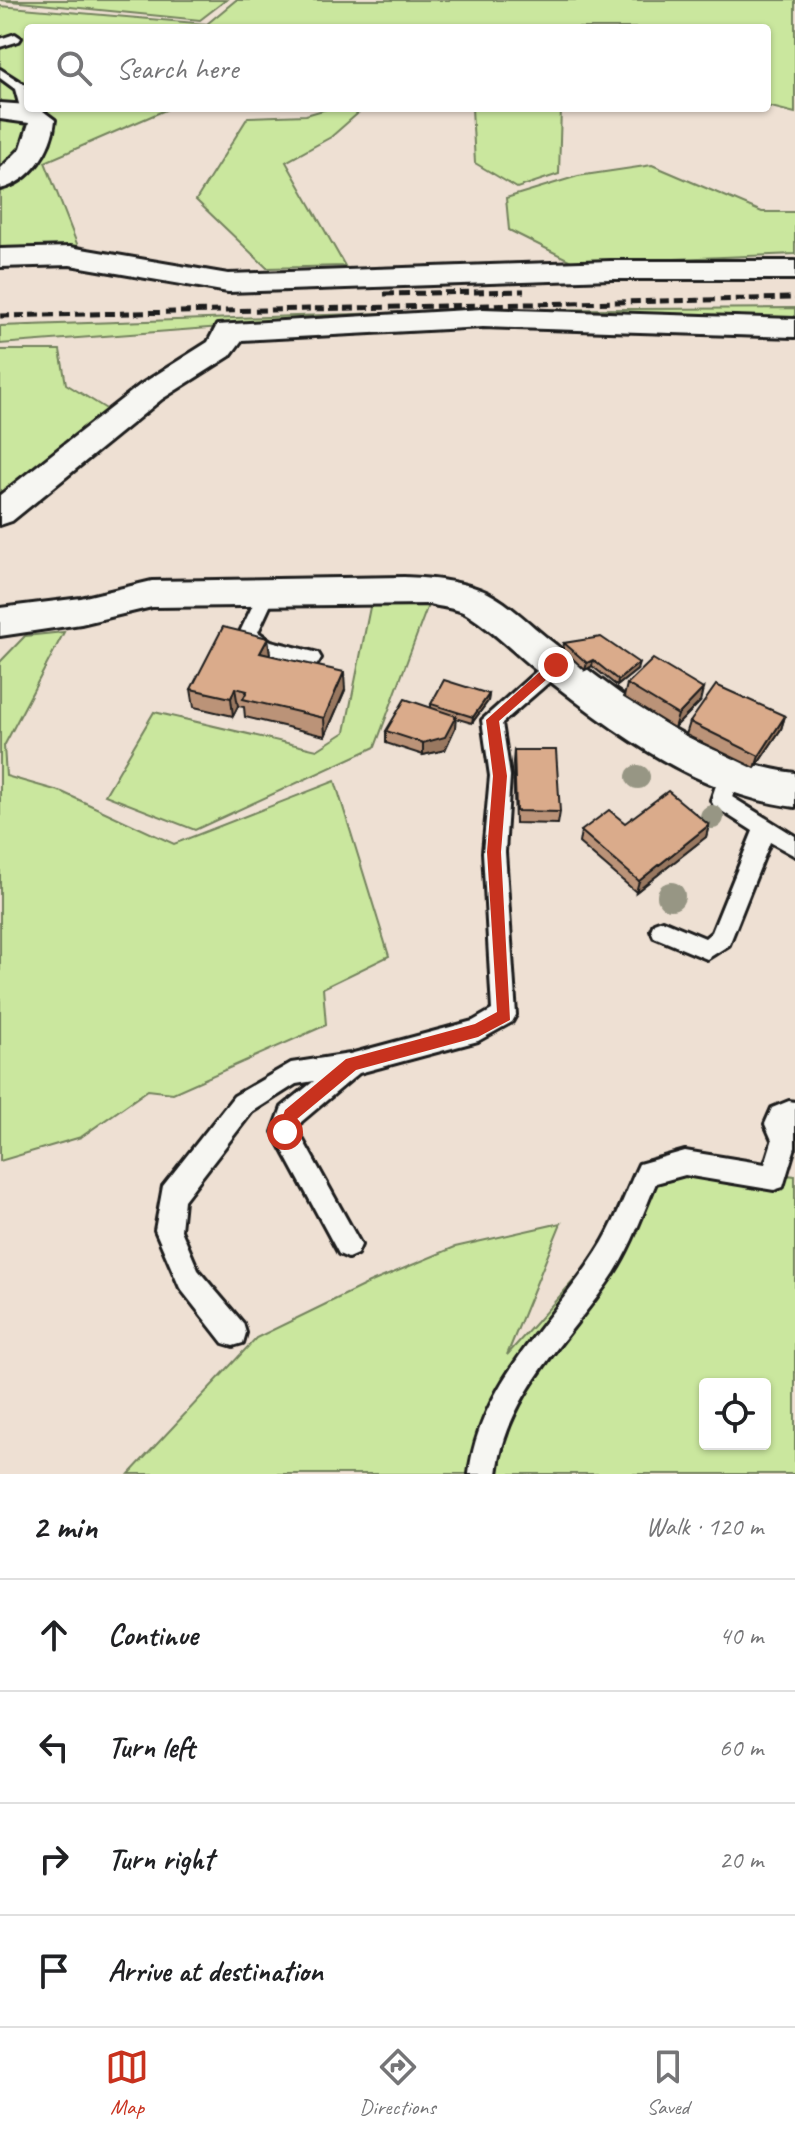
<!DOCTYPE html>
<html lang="en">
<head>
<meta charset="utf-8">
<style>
  body { margin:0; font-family:Caveat,sans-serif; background:#f6f6f6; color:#202124 }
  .controls { position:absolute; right:24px; bottom:24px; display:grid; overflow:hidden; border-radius:8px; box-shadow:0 2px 6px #0004 }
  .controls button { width:72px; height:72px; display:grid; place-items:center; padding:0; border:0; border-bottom:2px solid #e0e0e0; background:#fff; color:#202124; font:40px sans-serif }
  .stop { position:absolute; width:24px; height:24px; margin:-18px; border:6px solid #c8321e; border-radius:50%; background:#fff }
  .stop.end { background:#c8321e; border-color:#fff; box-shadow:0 2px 8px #0008 }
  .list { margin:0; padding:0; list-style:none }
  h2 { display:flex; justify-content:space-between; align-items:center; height:104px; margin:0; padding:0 32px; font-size:34px }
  h2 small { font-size:26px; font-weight:400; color:#757577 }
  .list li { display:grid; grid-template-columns:52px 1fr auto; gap:24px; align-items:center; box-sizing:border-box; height:112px; padding:0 32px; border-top:2px solid #e0e0e0 }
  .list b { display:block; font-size:30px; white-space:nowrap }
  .list em { font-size:26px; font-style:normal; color:#757577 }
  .icon { flex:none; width:44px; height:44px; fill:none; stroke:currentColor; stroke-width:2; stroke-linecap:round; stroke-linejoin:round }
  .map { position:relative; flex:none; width:795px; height:1474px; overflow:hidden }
  .search { position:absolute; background:#fff; box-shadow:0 2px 6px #0004; left:24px; right:24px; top:24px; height:88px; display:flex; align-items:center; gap:20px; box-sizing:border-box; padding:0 28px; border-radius:8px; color:#757577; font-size:30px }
  .sheet { height:552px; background:#fff }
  nav { display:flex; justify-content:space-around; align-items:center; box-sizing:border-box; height:112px; border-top:2px solid #e0e0e0; background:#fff; font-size:22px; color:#757577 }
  nav a { display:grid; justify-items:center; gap:4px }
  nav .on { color:#c8321e }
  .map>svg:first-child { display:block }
  .green { fill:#cae79e; stroke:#73825d; stroke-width:2; fill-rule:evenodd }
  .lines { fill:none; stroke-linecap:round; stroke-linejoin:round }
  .lane-casing { stroke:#1c1c1c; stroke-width:6 }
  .street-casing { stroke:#1c1c1c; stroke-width:6 }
  .lane { fill:#f6f6f2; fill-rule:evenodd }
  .street { fill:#f6f6f2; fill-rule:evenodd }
  .rail { stroke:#1c1c1c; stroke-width:5; stroke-dasharray:10 5; stroke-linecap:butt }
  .tree { fill:#979684 }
  .wall { fill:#bb9378; stroke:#1c1c1c; stroke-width:2 }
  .shaded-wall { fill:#997861; stroke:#1c1c1c; stroke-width:2 }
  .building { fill:#daab8b; stroke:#1c1c1c; stroke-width:2 }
  .route { fill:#c8321e }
</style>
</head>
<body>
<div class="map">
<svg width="795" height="1474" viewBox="0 0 795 1474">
  <rect width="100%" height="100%" fill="#eee0d3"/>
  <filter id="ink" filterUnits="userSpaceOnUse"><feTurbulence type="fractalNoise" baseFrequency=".0125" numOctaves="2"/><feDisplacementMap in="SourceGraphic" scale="16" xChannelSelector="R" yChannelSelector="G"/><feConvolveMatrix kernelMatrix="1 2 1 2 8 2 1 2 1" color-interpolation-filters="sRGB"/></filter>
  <g filter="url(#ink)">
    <g class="green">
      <polygon points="0,0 226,0 200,20"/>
      <polygon points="236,0 795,0 795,113 767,106 767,28 28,28 28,108 170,108 45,162 79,249 0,252 0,6 207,24"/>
      <polygon points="330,108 364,108 331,137 286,162 345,266 267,268 196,200 248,117 306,115"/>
      <polygon points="472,108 561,108 559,174 517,188 475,163"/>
      <polygon points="652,165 762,212 795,212 795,254 575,263 509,230 506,198 578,176"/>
      <polygon points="795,308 795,320 248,325 0,344 0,326 474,310"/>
      <polygon points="0,350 60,350 66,384 108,410 0,493"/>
      <polygon points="371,602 428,605 375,747 195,830 105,795 154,712 317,750 345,732"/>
      <polygon points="64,632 4,746 6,776 62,792 174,844 335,781 389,956 323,988 326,1025 173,1093 148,1090 81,1137 0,1161 0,662 25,636"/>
      <path d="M657,1160L795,1176V1474H129L256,1338L369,1283L455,1247L561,1223L507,1355L593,1259ZM705,1384H765V1444H705Z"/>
    </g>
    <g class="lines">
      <defs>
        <g id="lane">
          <polygon points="15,34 21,38 19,41 0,47 0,39"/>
          <polygon points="0,69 25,85 28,108 33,108 32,115 22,115 15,89 0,78"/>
          <polygon points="268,584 277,591 258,632 271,641 318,653 321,658 310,676 296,676 293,671 299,662 258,651 239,634 262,586"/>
          <polygon points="556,658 566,665 563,670 502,723 510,776 505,852 516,1015 512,1022 478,1041 359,1073 301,1122 298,1131 361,1245 357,1254 348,1258 339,1254 273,1132 282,1107 314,1081 296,1084 252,1112 184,1200 181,1230 198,1270 243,1323 246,1333 243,1343 233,1346 223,1343 180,1288 155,1230 163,1186 234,1096 291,1063 350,1054 473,1021 492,1010 483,852 490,776 482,720 549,660"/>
          <polygon points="729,766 736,768 739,774 732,797 795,836 795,856 770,842 729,945 707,959 654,937 651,930 654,923 662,920 705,938 712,932 753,831 714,806 711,800 722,768"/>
          <path d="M789,1112L795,1115V1147L783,1187L774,1190L685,1175L656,1183C643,1213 632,1245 614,1273C571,1338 506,1393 497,1474H469C480,1383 549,1326 596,1253C614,1226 625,1194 639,1164L685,1151L765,1164L780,1116Z"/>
        </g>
        <g id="street">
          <path d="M0,103L28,105V108H39L55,120C52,150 31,182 0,189V169L21,148L29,123L0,119Z"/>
          <polygon points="70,247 228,274 611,261 795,261 795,279 611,279 228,292 70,265 0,267 0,249"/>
          <polygon points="483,309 795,319 795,337 483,327 242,340 230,356 162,399 12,521 0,525 0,495 140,385 208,342 217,325"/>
          <path d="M404,577C430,578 464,581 488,593C512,605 534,629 556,645C627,700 704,762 795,773V807C697,794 618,735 542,675C517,656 492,629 465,613C455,608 440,607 429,604L152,607L81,624L0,636V608L81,598L152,581Z"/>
          <polygon points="789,1101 795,1102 795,1148 772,1140 765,1124 772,1108"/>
        </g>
      </defs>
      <use href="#lane" class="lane-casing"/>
      <use href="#street" class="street-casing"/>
      <use href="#lane" class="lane"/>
      <use href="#street" class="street"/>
      <g class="rail">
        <polyline points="384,294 524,291"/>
        <polyline points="0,316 795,298"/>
      </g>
    </g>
    <g class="tree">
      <circle cx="638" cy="777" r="12"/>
      <circle cx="712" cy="817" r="12"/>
      <circle cx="671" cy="896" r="14"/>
    </g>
    <g class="wall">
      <polygon points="268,638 270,655 345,690 325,736 245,717 244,707 238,706 233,716 194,707 191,689"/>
      <polygon points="564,643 637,670 617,686 592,666 585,670 563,650"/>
      <polygon points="627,684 700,702 674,728 624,697"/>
      <polygon points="489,694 488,701 472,723 455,718 455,728 445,750 423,755 386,743 386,731 431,708 431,704"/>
      <polygon points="785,716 781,729 755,768 686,735 690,722"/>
      <polygon points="514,750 560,812 558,824 515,823 513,762"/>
      <polygon points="625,823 709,825 706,837 636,892 579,843 581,831"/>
    </g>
    <g class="shaded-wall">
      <polygon points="268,638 270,656 260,653"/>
      <polygon points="593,660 592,666 585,670 587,663"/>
      <polygon points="639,663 637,670 617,686 618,680"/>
      <polygon points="344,672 345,690 325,736 324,718"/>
      <polygon points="235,688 238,706 233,716 231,698"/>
      <polygon points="703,689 700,702 674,728 678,715"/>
      <polygon points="489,694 488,701 472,723 473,717"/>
      <polygon points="456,716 455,728 445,750 423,755 423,743"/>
      <polygon points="785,716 781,729 755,768 759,756"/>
      <polygon points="709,825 706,837 636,892 639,881"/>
    </g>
    <g class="building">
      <polygon points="223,627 268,638 260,653 344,672 324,718 243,699 247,691 235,688 231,698 191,689"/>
      <polygon points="601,637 639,663 618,680 593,660 587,663 564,643"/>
      <polygon points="653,659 703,689 678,715 627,684"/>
      <polygon points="444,680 489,694 473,717 431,704"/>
      <polygon points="716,685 785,716 759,756 690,722"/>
      <polygon points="405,699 456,716 445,737 423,743 386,731"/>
      <polygon points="514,750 556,750 560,812 516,811"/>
      <polygon points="668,791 709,825 639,881 581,831 609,810 625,823"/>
    </g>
  </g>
  <polygon class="route" points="552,661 563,665 499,721 507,776 501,852 510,1020 478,1037 356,1070 297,1119 291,1137 280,1137 277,1132 285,1110 346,1059 475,1024 497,1012 487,852 493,776 486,720"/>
</svg>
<div class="controls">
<button><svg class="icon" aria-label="locate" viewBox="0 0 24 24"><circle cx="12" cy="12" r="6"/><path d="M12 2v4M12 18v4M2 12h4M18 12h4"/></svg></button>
</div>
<div class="stop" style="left:285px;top:1132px"></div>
<div class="stop end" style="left:556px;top:665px"></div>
<div class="search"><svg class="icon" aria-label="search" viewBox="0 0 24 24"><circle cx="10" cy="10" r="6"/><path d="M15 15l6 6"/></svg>Search here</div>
</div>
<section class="sheet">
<h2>2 min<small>Walk · 120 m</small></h2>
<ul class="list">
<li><svg class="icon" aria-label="ahead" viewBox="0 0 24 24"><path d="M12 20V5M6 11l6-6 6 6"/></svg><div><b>Continue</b></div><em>40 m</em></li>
<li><svg class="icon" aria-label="left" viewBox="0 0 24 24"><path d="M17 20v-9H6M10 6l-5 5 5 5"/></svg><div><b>Turn left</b></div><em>60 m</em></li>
<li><svg class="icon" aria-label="right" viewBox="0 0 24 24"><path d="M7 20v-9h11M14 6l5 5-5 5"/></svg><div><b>Turn right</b></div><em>20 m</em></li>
<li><svg class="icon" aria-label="arrive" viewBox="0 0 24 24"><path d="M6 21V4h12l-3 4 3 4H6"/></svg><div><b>Arrive at destination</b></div></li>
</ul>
</section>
<nav>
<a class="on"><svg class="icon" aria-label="map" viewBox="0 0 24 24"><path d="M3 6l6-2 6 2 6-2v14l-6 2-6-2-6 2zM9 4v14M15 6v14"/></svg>Map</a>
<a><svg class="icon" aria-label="directions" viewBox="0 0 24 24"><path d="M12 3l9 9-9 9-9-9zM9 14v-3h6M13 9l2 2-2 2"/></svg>Directions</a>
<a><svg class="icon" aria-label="saved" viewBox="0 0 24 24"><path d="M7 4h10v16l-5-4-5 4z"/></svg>Saved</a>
</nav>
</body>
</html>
